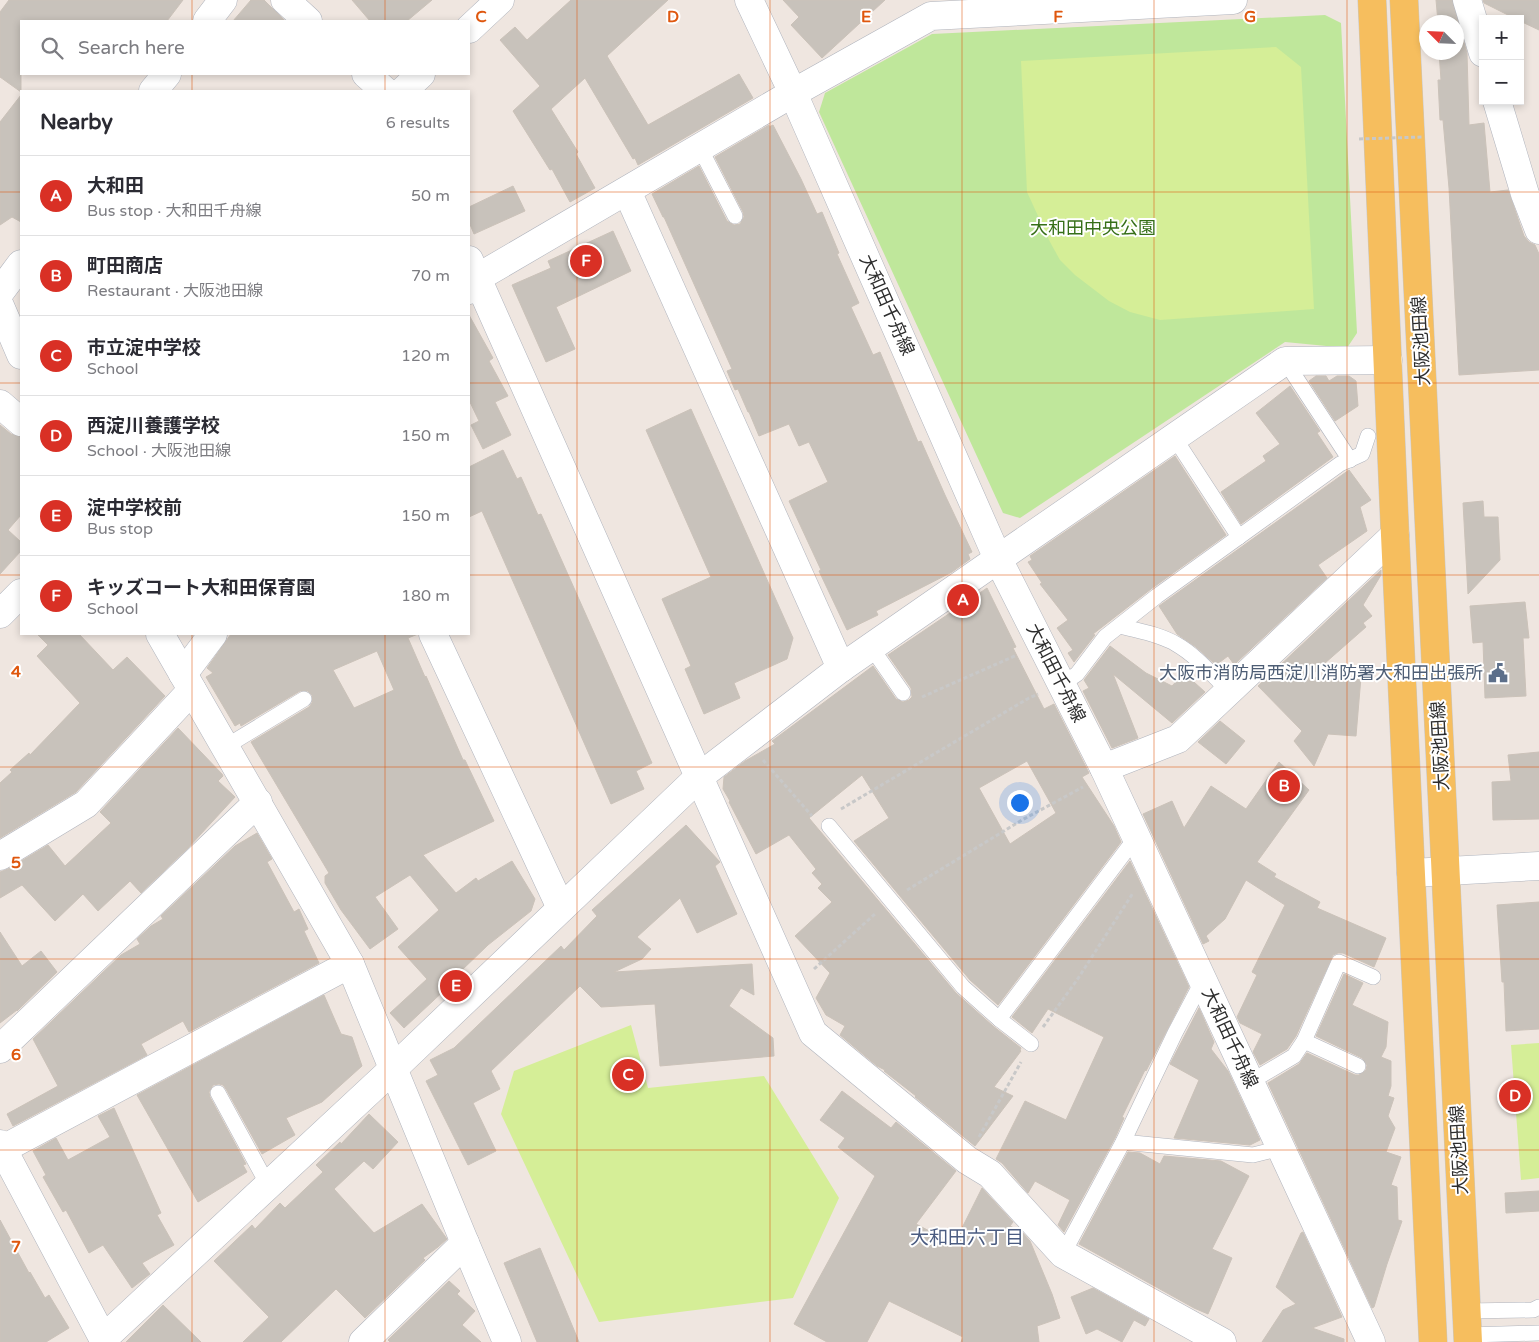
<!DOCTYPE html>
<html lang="en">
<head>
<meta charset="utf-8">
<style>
  body { margin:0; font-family:"Varela Round","Noto Sans JP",sans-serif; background:#f7f7f7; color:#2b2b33 }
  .controls { position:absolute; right:15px; top:15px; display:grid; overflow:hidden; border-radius:0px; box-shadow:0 2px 8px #0003 }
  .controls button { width:45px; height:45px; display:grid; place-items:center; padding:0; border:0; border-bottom:1px solid #e1e1e2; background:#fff; color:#2b2b33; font:25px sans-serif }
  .compass { position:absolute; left:1419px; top:15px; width:45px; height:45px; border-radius:50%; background:#fff; box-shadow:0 2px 8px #0003; rotate:294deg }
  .you { position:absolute; left:1019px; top:802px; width:18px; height:18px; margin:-12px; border:4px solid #fff; border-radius:50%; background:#1a73e8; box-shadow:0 0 0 8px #1a73e833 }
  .badge { display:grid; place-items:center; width:32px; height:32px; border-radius:50%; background:#d93025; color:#fff; font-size:16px; font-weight:700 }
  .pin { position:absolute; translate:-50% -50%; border:2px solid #fff; box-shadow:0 1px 5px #0006 }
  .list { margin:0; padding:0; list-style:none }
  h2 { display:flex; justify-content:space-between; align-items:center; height:65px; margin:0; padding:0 20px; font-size:21px }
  h2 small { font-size:16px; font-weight:400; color:#7c7c81 }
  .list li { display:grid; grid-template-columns:32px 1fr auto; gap:15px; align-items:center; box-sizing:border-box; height:80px; padding:0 20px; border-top:1px solid #e1e1e2 }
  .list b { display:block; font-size:19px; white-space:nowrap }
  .list p { margin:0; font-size:16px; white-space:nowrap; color:#7c7c81 }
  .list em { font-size:16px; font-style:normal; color:#7c7c81 }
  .icon { flex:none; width:28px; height:28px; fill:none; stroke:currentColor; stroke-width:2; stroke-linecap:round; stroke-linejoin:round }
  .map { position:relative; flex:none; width:1539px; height:1342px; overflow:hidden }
  .search { position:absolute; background:#fff; box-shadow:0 2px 8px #0003; left:20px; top:20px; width:450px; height:55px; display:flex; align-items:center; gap:12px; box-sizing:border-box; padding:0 18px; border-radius:0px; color:#7c7c81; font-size:19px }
  .panel { position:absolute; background:#fff; box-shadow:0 2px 8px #0003; left:20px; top:90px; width:450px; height:545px; border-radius:0px }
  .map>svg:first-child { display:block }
  .green { fill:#bfe79b }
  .pitch { fill:#d5ee97 }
  .building { fill:#c8c2bb; stroke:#cbc2b9; fill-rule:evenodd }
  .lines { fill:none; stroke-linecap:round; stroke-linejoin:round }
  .lane-casing { stroke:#b0b4bd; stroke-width:16 }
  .street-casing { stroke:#b0b4bd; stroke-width:29 }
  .secondary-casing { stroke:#b0b4bd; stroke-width:29 }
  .primary-casing { stroke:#c8c8c8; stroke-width:29 }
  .path { stroke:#c8c8c8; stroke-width:3; stroke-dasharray:4 2.5; stroke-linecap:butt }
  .lane { stroke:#fff; stroke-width:15 }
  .street { stroke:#fff; stroke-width:28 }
  .secondary { stroke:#fff; stroke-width:28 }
  .primary { stroke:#f6be5e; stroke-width:28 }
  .path-bridge { stroke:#c8c8c8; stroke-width:3; stroke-dasharray:4 2.5; stroke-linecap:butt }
  .grid { fill:none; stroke:#df570e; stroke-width:1; stroke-opacity:0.55 }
  .labels { text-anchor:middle; stroke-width:4; stroke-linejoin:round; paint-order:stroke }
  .park-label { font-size:18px; fill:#366f18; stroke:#fff }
  .street-label { font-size:18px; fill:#2d2d2d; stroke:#fff }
  .service-label { font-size:18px; fill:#4e5e75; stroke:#fff; text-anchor:end }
  .neighbourhood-label { font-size:19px; fill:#4b5c81; stroke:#fff }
  .grid-label { font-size:16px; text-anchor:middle; font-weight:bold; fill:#df570e; stroke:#fff; stroke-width:4; stroke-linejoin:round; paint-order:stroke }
</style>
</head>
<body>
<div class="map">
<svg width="1539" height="1342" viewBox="0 0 1539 1342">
  <rect width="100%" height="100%" fill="#efe6e0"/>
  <polygon class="green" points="1325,15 1341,23 1357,333 1347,348 1285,342 1020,518 1003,513 819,112 825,93 932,34"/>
  <g class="pitch">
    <polygon points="1276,47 1301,67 1314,309 1160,320 1130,312 1109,301 1075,275 1060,260 1050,242 1027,192 1021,61"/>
    <polygon points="631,1025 648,1088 764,1076 839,1198 793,1298 599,1322 501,1114 514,1071"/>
    <polygon points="1539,1043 1539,1178 1521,1180 1511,1045"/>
  </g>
  <g class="building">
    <polygon points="9,0 183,0 167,21 21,21 21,92 0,77 0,12"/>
    <polygon points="251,0 264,0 285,21 233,21"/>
    <polygon points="352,0 432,0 407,21 370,21"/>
    <polygon points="571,0 668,0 607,56 648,125 739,74 753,98 638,165 635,158 633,159 585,78 551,109 578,152 576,154 595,188 570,202 552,169 550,170 513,111 540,86 500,40 515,27 527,40"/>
    <polygon points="783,0 885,0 822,58 791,25 799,17"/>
    <polygon points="1436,0 1452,0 1467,53 1469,125 1484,123 1490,192 1508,190 1524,236 1529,242 1535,245 1539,254 1539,370 1459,375 1449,188 1443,120 1440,120 1438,80 1441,80 1439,52 1456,52 1456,22 1438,22"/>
    <polygon points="1483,0 1539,0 1539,30 1520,21 1520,19 1516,19 1484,3"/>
    <polygon points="21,95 21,222 12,217 0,225 0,122"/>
    <polygon points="769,125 769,127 773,125 801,179 817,214 822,212 839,253 837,254 859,303 851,307 873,355 880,352 918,442 921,441 945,495 972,552 968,554 970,559 952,572 876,611 878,615 847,630 819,571 821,570 789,501 828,482 809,442 799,446 789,424 759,436 749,412 748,412 738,389 735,390 727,371 732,369 664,217 663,217 652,194 699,166 727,221 734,225 740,224 744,217 743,212 715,157"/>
    <polygon points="513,186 525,211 474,234 469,222 469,207"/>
    <polygon points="613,231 631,271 556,307 575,349 546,362 512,285 551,268 548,261"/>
    <polygon points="469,315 493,358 489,361 508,396 495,402 511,435 483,449 471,425 479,421 469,400"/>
    <polygon points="1316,376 1326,376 1329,381 1337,376 1349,376 1356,381 1358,406 1335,421 1309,381"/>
    <polygon points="1290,386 1320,431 1317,433 1333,457 1241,524 1221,492 1266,461 1263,456 1280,444 1256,413"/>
    <polygon points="691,409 793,638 787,659 734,683 740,698 704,714 685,669 691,666 662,599 711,577 646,430"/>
    <polygon points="0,425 11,434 21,437 21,515 8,530 21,542 21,551 0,574"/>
    <polygon points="503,450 517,479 521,477 538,515 541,514 652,763 636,771 644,789 611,804 482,511 469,517 469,467"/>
    <polygon points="1175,456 1226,535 1151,589 1093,634 1095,635 1074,662 1068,653 1073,650 1057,628 1068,620 1040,584 1042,583 1028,562 1032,560 1030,556"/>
    <polygon points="1349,470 1371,500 1360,507 1367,531 1318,565 1327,578 1236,663 1234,662 1233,663 1228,656 1216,665 1196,647 1177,634 1159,606"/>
    <polygon points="1483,501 1484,517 1498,517 1500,560 1468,594 1463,503"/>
    <polygon points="1381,570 1381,575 1363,605 1372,616 1363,623 1366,627 1308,678 1361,677 1356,736 1328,734 1314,766 1294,741 1302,731 1258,686"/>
    <path d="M987,588L1016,647L1013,648L1044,709L1054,704L1089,773L1082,777L1114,826L1121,842L998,1005L970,980L854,841L889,818L862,775L809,818L956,993L993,1026L1021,1048L1020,1050L1021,1051L994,1087L1013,1096L975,1146L915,1097L916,1096L884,1071L885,1070L877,1066L840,1035L845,1026L826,1015L816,998L830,973L795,936L832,902L818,888L822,884L812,873L816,869L789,835L756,854L729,802L730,801L723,789L724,777L745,761L775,744L772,741L873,666L896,699L903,702L909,700L912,697L911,688L888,655ZM1027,761L1056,813L1010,844L979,788Z"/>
    <polygon points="1525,602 1529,638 1523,638 1526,696 1485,698 1483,642 1473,643 1470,606"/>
    <polygon points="37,634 79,634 113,670 127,657 165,696 76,792 0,838 0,783 12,772 10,770 29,753 30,755 80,703 37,656 48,645"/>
    <path d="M231,634H418L408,638L425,677L426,676L463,760H465L494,821L423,855L456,893L476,878L478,881L512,861L535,899L531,911L488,945L461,971L462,973L449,986L404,1028L390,1013L427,979L398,947L439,910L410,875L375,897L398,929L370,949L341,910L325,883V876L329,873L251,742L309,707L312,703V695L308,691H300L241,726L240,723L235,726L206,677L213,673L207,668ZM377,651L394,690L354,708L333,670Z"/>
    <polygon points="1110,646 1146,673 1172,686 1184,673 1205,692 1172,723 1113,674 1138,738 1112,748 1083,691 1089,688 1084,680"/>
    <polygon points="1220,721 1245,741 1226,764 1198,742"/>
    <polygon points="178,728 222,774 223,776 218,781 235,797 188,848 141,893 130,881 98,911 83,894 55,921 22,885 0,898 0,872 8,869 48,845 65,866 111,823 100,812"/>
    <polygon points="1539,752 1539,819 1493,820 1492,782 1511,781 1508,755"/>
    <polygon points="1279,762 1309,790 1257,862 1276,874 1274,877 1320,902 1317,908 1386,938 1374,967 1343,953 1338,953 1333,955 1296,1036 1287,1049 1260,1065 1253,1052 1262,1034 1240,1023 1237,1017 1257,975 1252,972 1285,905 1246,880 1225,919 1206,936 1209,941 1203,944 1143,814 1172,801 1184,828 1211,786 1246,809"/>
    <polygon points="686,825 720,862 715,866 737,914 697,933 680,898 637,937 651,949 642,959 614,972 752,964 754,995 741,988 729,1006 773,1038 774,1056 660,1066 655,1004 601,1007 580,986 491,1071 500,1089 473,1103 496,1151 468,1165 426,1081 438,1075 430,1060 454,1048 561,946 564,950 597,916 592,910"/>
    <polygon points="257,833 272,859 267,862 294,912 299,909 308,929 304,931 319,963 189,1032 183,1021 141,1044 147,1055 13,1126 7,1114 58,1086 33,1039 121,955 140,944 137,939 151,926 163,919 161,916 235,846"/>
    <polygon points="1130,861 1189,987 1146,1071 1145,1070 1122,1117 1124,1118 1115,1138 1064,1232 1058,1225 1070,1200 1035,1181 1028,1193 1002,1163 996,1159 1025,1101 1066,1120 1104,1037 1048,1009 1032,1033 1012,1017"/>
    <polygon points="1539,902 1539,1029 1506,1031 1504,982 1502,982 1497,905"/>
    <polygon points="0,932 22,966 41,951 57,972 17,1011 17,1010 0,1023"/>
    <polygon points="1344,974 1363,983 1352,1005 1388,1022 1386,1047 1381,1057 1391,1061 1391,1086 1388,1096 1394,1098 1388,1116 1395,1128 1386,1152 1401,1157 1391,1185 1397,1187 1398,1220 1402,1221 1387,1264 1374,1307 1372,1308 1268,1083 1299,1064 1307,1053 1355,1075 1359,1075 1366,1070 1367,1065 1362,1058 1316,1036"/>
    <polygon points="324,995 341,1034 352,1037 362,1066 322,1102 286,1118 295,1135 262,1154 226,1089 223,1085 219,1084 213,1085 209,1092 210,1097 246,1164 243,1165 247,1172 198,1202 137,1095"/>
    <polygon points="1199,1008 1214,1042 1211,1049 1228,1071 1260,1140 1250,1145 1174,1138 1199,1080 1170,1064"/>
    <polygon points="842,1091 891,1128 896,1122 956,1171 916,1224 954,1244 982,1188 1013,1222 1010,1226 1022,1232 1030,1241 1052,1294 1060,1318 1037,1326 1039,1342 961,1342 963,1337 889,1301 867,1342 827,1342 794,1324 875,1176 838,1147 845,1138 820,1120"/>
    <polygon points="114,1108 161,1213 157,1215 174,1245 142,1263 150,1274 132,1288 103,1245 89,1253 66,1210 63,1212 43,1177 46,1175 33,1151 56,1138 68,1160 110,1137 98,1116"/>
    <polygon points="369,1114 398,1142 373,1169 364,1161 334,1189 374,1233 422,1204 447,1239 438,1247 423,1258 425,1260 365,1318 336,1289 281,1342 243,1342 269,1317 214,1261 252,1225 255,1229 280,1203 285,1208 323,1172 316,1165 340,1142 341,1144"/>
    <polygon points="1128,1152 1140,1153 1160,1164 1164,1156 1221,1161 1249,1176 1212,1249 1232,1258 1208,1314 1194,1308 1079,1244"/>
    <polygon points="1539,1191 1539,1211 1506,1213 1505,1193"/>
    <polygon points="0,1220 29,1273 30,1272 45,1298 49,1295 69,1328 46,1342 0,1342"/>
    <polygon points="1303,1232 1342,1317 1312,1328 1344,1339 1344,1342 1262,1342 1283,1310 1296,1304 1276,1287 1301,1233"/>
    <polygon points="540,1248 579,1342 537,1342 504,1263"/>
    <polygon points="449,1281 460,1291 457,1294 475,1311 462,1325 481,1342 390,1342 388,1340"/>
    <polygon points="1093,1288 1149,1319 1145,1326 1134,1320 1122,1342 1097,1329 1086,1334 1071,1297"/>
    <polygon points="163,1305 201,1342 126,1342"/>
  </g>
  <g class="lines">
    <defs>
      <g id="lane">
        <polyline points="700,148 735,216"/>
        <polyline points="1285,361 1350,460"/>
        <polyline points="1174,437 1239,537"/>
        <path d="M1120,626C1138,631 1159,634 1176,644C1197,656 1212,675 1229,691"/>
        <polyline points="871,647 903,693"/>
        <polyline points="1062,684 1077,674 1105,637 1157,596 1340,464 1362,454 1368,436"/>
        <polyline points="225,747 304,699"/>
        <polyline points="829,826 963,987 999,1019 1031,1044"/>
        <polyline points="999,1019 1137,836"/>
        <polyline points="1304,1041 1358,1066"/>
        <polyline points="1250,1082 1294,1056 1304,1041 1339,962 1373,977"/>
        <polyline points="218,1093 268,1185"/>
        <polyline points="1123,1142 1253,1155 1281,1148"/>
        <polyline points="1063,1254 1123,1142 1175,1033 1203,980"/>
        <polyline points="1467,1311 1533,1310 1539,1307"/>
        <polyline points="1468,1335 1539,1333"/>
      </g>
      <g id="street">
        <polyline points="285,0 308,21"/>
        <polyline points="1467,0 1483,53"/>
        <polyline points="207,21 223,0"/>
        <polyline points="366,74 385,91"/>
        <polyline points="153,91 167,74"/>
        <polyline points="1497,101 1525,194 1539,230"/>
        <polyline points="627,191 841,668"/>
        <polyline points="469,260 813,1033 967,1160 990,1174 1063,1254 1222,1342"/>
        <polyline points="469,290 477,278 793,93 931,16 1233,0"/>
        <polyline points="0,292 21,264"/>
        <polyline points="0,404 21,422"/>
        <polyline points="998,559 1285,361 1388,360"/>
        <polyline points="433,634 561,908"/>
        <polyline points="183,674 213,634"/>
        <polyline points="1104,768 1178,739 1395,535"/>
        <polyline points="0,856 86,804 192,690"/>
        <polyline points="1411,873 1539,866"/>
        <polyline points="0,1049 258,802"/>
        <polyline points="3,1149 350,964"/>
        <polyline points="363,1342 465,1243"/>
      </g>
      <g id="secondary">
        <polyline points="749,0 793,93 998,559 1104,768 1371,1342"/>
        <polyline points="469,29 500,0"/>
        <polyline points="403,91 421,74"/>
        <polyline points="0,306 21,355"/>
        <polyline points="0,614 21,593"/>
        <polyline points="160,634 350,964 465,1243 507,1342"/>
        <polyline points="0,1144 105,1342"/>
        <polyline points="103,1339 393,1069 699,777 841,668 998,559"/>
      </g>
      <g id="primary">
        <polyline points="1372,0 1395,535 1433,1342"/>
        <polyline points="1404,0 1468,1342"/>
      </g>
    </defs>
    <use href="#lane" class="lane-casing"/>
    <use href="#street" class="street-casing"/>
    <use href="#secondary" class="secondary-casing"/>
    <use href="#primary" class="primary-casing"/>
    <g class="path">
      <polyline points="922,697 1017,655"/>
      <polyline points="763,760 812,816"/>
      <polyline points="841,809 1029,698 1038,694"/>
      <polyline points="907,890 1022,820 1083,787"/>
      <polyline points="814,969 876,913"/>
      <polyline points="1043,1027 1077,980 1133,893"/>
      <polyline points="979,1137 1021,1062"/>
    </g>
    <use href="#lane" class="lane"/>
    <use href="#street" class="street"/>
    <use href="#secondary" class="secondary"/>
    <use href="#primary" class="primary"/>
    <polyline class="path-bridge" points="1359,139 1422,137"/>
  </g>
  <path class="grid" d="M192,0V21M385,0V21M577,0V1342M770,0V1342M962,0V1342M1154,0V1342M1347,0V1342M192,74V91M385,74V91M0,192H21M469,192H1539M0,383H21M469,383H1539M0,575H21M469,575H1539M192,634V1342M385,634V1342M0,767H1539M0,959H1539M0,1150H1539"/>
  <defs>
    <symbol id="civic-bare" viewBox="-9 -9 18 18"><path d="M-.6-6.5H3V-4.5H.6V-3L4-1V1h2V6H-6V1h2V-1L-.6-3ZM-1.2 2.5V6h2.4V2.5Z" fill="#5c6f8a" stroke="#fff" stroke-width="2.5" paint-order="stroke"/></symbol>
  </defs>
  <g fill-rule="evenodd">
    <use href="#civic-bare" x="1484" y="659" width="28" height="28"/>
  </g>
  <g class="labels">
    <g class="park-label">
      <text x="1093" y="234">大和田中央公園</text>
    </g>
    <g class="street-label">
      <text transform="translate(887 305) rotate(66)" y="6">大和田千舟線</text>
      <text transform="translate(1421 341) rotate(-93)" y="6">大阪池田線</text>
      <text transform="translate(1056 673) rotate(63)" y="6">大和田千舟線</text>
      <text transform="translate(1440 746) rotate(-93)" y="6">大阪池田線</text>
      <text transform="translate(1230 1038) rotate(65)" y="6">大和田千舟線</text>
      <text transform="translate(1459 1150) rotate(-93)" y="6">大阪池田線</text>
    </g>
    <g class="service-label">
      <text x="1483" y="679">大阪市消防局西淀川消防署大和田出張所</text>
    </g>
    <g class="neighbourhood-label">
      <text x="967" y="1244">大和田六丁目</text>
    </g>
  </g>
  <g class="grid-label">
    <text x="481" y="22">C</text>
    <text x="673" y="22">D</text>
    <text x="866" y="22">E</text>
    <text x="1058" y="22">F</text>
    <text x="1250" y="22">G</text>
    <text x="16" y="677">4</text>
    <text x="16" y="868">5</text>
    <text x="16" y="1060">6</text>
    <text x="16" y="1252">7</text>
  </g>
</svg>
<div class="controls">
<button>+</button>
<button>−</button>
</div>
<svg class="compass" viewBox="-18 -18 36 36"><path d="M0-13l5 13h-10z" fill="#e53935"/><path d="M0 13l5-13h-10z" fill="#7c7c81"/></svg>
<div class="you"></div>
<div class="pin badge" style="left:963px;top:600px">A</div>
<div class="pin badge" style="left:1284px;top:786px">B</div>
<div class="pin badge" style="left:628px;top:1075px">C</div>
<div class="pin badge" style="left:1515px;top:1096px">D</div>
<div class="pin badge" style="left:456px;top:986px">E</div>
<div class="pin badge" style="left:586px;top:261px">F</div>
<div class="search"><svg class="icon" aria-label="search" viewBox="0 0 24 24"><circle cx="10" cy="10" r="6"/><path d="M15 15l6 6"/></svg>Search here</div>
<section class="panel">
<h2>Nearby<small>6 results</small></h2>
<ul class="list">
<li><span class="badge">A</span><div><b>大和田</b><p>Bus stop · 大和田千舟線</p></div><em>50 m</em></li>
<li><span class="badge">B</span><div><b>町田商店</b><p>Restaurant · 大阪池田線</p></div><em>70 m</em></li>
<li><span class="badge">C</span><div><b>市立淀中学校</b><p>School</p></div><em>120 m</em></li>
<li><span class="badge">D</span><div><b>西淀川養護学校</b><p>School · 大阪池田線</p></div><em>150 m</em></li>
<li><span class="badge">E</span><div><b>淀中学校前</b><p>Bus stop</p></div><em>150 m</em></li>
<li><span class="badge">F</span><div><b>キッズコート大和田保育園</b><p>School</p></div><em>180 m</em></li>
</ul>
</section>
</div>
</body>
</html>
